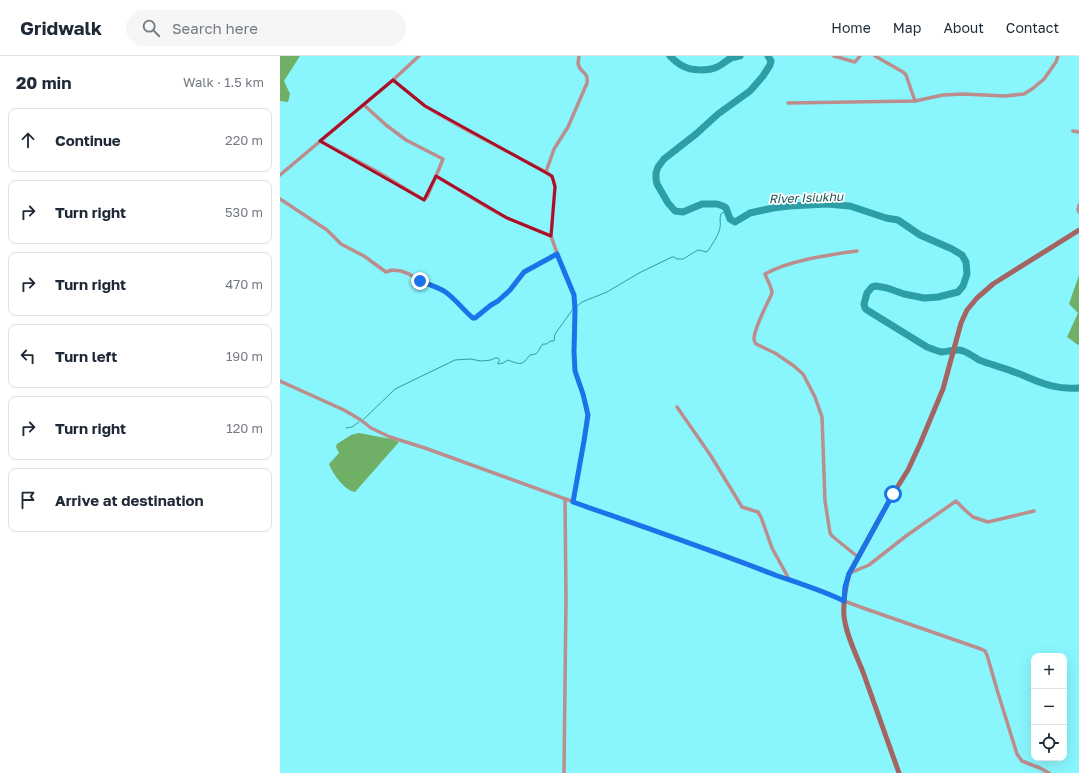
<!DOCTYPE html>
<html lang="en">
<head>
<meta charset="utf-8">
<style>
  body { margin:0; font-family:"Golos Text",sans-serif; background:#f6f6f7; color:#1f2937 }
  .controls { position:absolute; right:12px; bottom:12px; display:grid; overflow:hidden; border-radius:8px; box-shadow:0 4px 16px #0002 }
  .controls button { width:36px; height:36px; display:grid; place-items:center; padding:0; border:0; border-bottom:1px solid #e0e1e3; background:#fff; color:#1f2937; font:20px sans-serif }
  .stop { position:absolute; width:12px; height:12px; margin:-9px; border:3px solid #1a73e8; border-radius:50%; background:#fff }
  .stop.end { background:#1a73e8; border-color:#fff; box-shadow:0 1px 4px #0008 }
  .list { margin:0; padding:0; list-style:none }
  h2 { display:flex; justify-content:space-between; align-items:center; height:52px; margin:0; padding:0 16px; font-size:17px }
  h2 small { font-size:13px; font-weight:400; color:#747a83 }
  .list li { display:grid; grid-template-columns:26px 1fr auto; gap:12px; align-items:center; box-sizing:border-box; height:64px; margin:0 8px 8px; padding:0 8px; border:1px solid #e0e1e3; border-radius:8px }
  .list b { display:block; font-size:15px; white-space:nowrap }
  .list em { font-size:13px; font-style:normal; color:#747a83 }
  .icon { flex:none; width:22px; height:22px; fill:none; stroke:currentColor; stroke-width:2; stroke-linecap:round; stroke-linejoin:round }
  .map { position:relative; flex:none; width:799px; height:717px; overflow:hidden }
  header { display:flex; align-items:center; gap:24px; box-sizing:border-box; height:56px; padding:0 20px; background:#fff; border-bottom:1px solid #e0e1e3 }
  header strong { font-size:19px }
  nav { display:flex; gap:22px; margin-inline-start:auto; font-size:14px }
  .search { width:280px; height:36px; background:#f6f6f7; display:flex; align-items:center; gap:10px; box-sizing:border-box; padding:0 14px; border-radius:22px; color:#747a83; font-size:15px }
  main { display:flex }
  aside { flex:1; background:#fff }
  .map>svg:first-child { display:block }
  .forest { fill:#6faf66 }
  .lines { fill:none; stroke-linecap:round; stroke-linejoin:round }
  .stream { stroke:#2b9ea6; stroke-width:1 }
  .river { stroke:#2b9ea6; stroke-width:7 }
  .minor { stroke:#bb8d8c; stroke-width:3.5 }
  .secondary { stroke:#a46462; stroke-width:5 }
  .route { stroke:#1a73e8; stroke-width:5 }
  .marked { fill:none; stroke:#a81029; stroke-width:3; stroke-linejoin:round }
  .labels { text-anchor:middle; stroke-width:3.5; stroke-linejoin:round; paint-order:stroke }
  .water-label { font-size:12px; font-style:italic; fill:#145357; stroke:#fff }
</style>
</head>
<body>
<header>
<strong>Gridwalk</strong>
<div class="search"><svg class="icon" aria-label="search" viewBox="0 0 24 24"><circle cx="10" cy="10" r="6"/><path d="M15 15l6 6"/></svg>Search here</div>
<nav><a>Home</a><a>Map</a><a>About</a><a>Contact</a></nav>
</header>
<main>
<aside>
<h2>20 min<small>Walk · 1.5 km</small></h2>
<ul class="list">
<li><svg class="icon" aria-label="ahead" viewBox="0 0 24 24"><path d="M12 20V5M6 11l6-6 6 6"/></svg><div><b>Continue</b></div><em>220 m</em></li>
<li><svg class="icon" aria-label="right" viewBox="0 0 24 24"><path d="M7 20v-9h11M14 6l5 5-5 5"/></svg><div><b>Turn right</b></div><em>530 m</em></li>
<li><svg class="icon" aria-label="right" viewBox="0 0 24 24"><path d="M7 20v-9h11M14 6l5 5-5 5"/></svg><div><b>Turn right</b></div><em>470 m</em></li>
<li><svg class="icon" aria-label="left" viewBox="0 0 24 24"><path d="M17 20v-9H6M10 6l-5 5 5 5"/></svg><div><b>Turn left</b></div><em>190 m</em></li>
<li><svg class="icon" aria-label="right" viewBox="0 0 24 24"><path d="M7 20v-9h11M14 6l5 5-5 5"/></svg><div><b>Turn right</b></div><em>120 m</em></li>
<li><svg class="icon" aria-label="arrive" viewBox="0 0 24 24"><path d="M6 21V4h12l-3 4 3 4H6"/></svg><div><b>Arrive at destination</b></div></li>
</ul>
</aside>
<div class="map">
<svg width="799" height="717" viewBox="0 0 799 717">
  <rect width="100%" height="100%" fill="#89f6fe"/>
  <g class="forest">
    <polygon points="0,0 20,0 4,25 10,38 8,46 0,45"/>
    <polygon points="799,219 799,288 798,289 787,281 798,257 789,248"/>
    <path d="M79,377L111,383L119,386L75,436C65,435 52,417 49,408L59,397L56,391L57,388L71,379Z"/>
  </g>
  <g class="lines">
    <g class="stream">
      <path d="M296,251L302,246L327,236L359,217L392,201H394L397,203H403L418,194L427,196C432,189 438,180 440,172C441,167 439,163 441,158L447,154"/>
      <path d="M84,363L115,333L175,304L190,303L201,305L211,304L215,302H218L220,304L218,306V308L223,307L228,304C234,306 240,310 245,305C247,303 248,301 250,299C261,298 257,294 263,288H267L270,285H274L275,278L293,253"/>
      <polyline points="66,372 72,371 79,366"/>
    </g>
    <g class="river">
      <path d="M390,0C394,4 398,8 403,10C411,15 428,15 437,11C442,9 447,4 451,2C453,1 457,1 460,0"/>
      <path d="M488,0L491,5L490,9L483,20L470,35L438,58L416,78L384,103L378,111L376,117V123L377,128L388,147L395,155L403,156L422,148H437L443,150L446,152L450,163L455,166L470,157L493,152L509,150L547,148L570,150L606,162L618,164L640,179L672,193L682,199L686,206L687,218L683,230L678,236L658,241L644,242L624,238L607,232L596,230L592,231L587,237L584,248L585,252L587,254L647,291C652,293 657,295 662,296C669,296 676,292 683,295C689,297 694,301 699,304C712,309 725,312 737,317C760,326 773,334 799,332"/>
    </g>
    <g class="minor">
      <polyline points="554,0 575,6 580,0"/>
      <polyline points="595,0 623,16 626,19 635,45"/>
      <path d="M113,24L145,50L181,71L266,116C273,121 274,123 275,131L271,180L284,217L294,239L295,254L294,296L295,315L303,338L307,359L304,385L293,446"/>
      <polyline points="508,47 635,45 663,39 683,38 725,40 744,38 752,33 764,23 776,6 778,0"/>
      <polyline points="84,49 106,69 126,84 163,103 156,120"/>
      <polyline points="793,75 799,76"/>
      <polyline points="40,85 98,116 144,144 147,141 156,120 207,151 227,162 271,180"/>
      <path d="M266,116L274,93L288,71L307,27C309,15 299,17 298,7C298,5 299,2 299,0"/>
      <polyline points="0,119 113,24 139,0"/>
      <polyline points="0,143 47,174 61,188 84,200 106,216 112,214 121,215 129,218 140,225 163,234 178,247 193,262 195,262 211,249 218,245 231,234 244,217 277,197"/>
      <polyline points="799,149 798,154 799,156"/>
      <path d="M577,195C549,199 510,204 485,218C487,224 492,231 492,237C487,249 475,270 474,282C474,286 475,286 476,288L495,297L514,310L523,318L535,341L542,361L545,445L550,477L552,480L578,501"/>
      <polyline points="0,325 64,354 81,364 91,372 110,381 145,392 349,466 433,495 510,524 545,536 564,545 586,553 701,593 705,595 707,599 718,637 737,698 742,705 760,712 769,717"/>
      <polyline points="397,351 431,400 462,451 478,456 481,461 492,492 509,523"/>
      <polyline points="570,517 589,509 626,480 676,445 686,455 693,461 708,466 754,455"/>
      <polyline points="284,717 286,543 285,443"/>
    </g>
    <path class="secondary" d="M619,717C607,683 595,649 583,616C576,598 566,579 564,560C563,545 565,532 569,518L613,438L628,414L640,388L663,333L681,267L687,254L697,242L713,228L799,174"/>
  </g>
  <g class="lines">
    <path class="route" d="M140,225C148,228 157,231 164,235C176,243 183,254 193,262H195L211,249L218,245L230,234L244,216L277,198L294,239L295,254L294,296L295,315L303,338L308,359L304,385L293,446C361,470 428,493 495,519C518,527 541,534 564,545L565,531L569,518L613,438"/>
  </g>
  <path class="marked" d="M113,24L145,50L272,120L275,131L271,180L227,162L156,120L144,144L40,85Z"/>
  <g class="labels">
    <g class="water-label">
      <text transform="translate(526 142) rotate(-2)" y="4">River Isiukhu</text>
    </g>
  </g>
</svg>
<div class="controls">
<button>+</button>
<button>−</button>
<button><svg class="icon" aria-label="locate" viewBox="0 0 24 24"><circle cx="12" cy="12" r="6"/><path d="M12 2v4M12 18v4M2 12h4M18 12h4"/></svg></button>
</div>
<div class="stop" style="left:613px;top:438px"></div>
<div class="stop end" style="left:140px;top:225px"></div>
</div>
</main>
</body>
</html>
